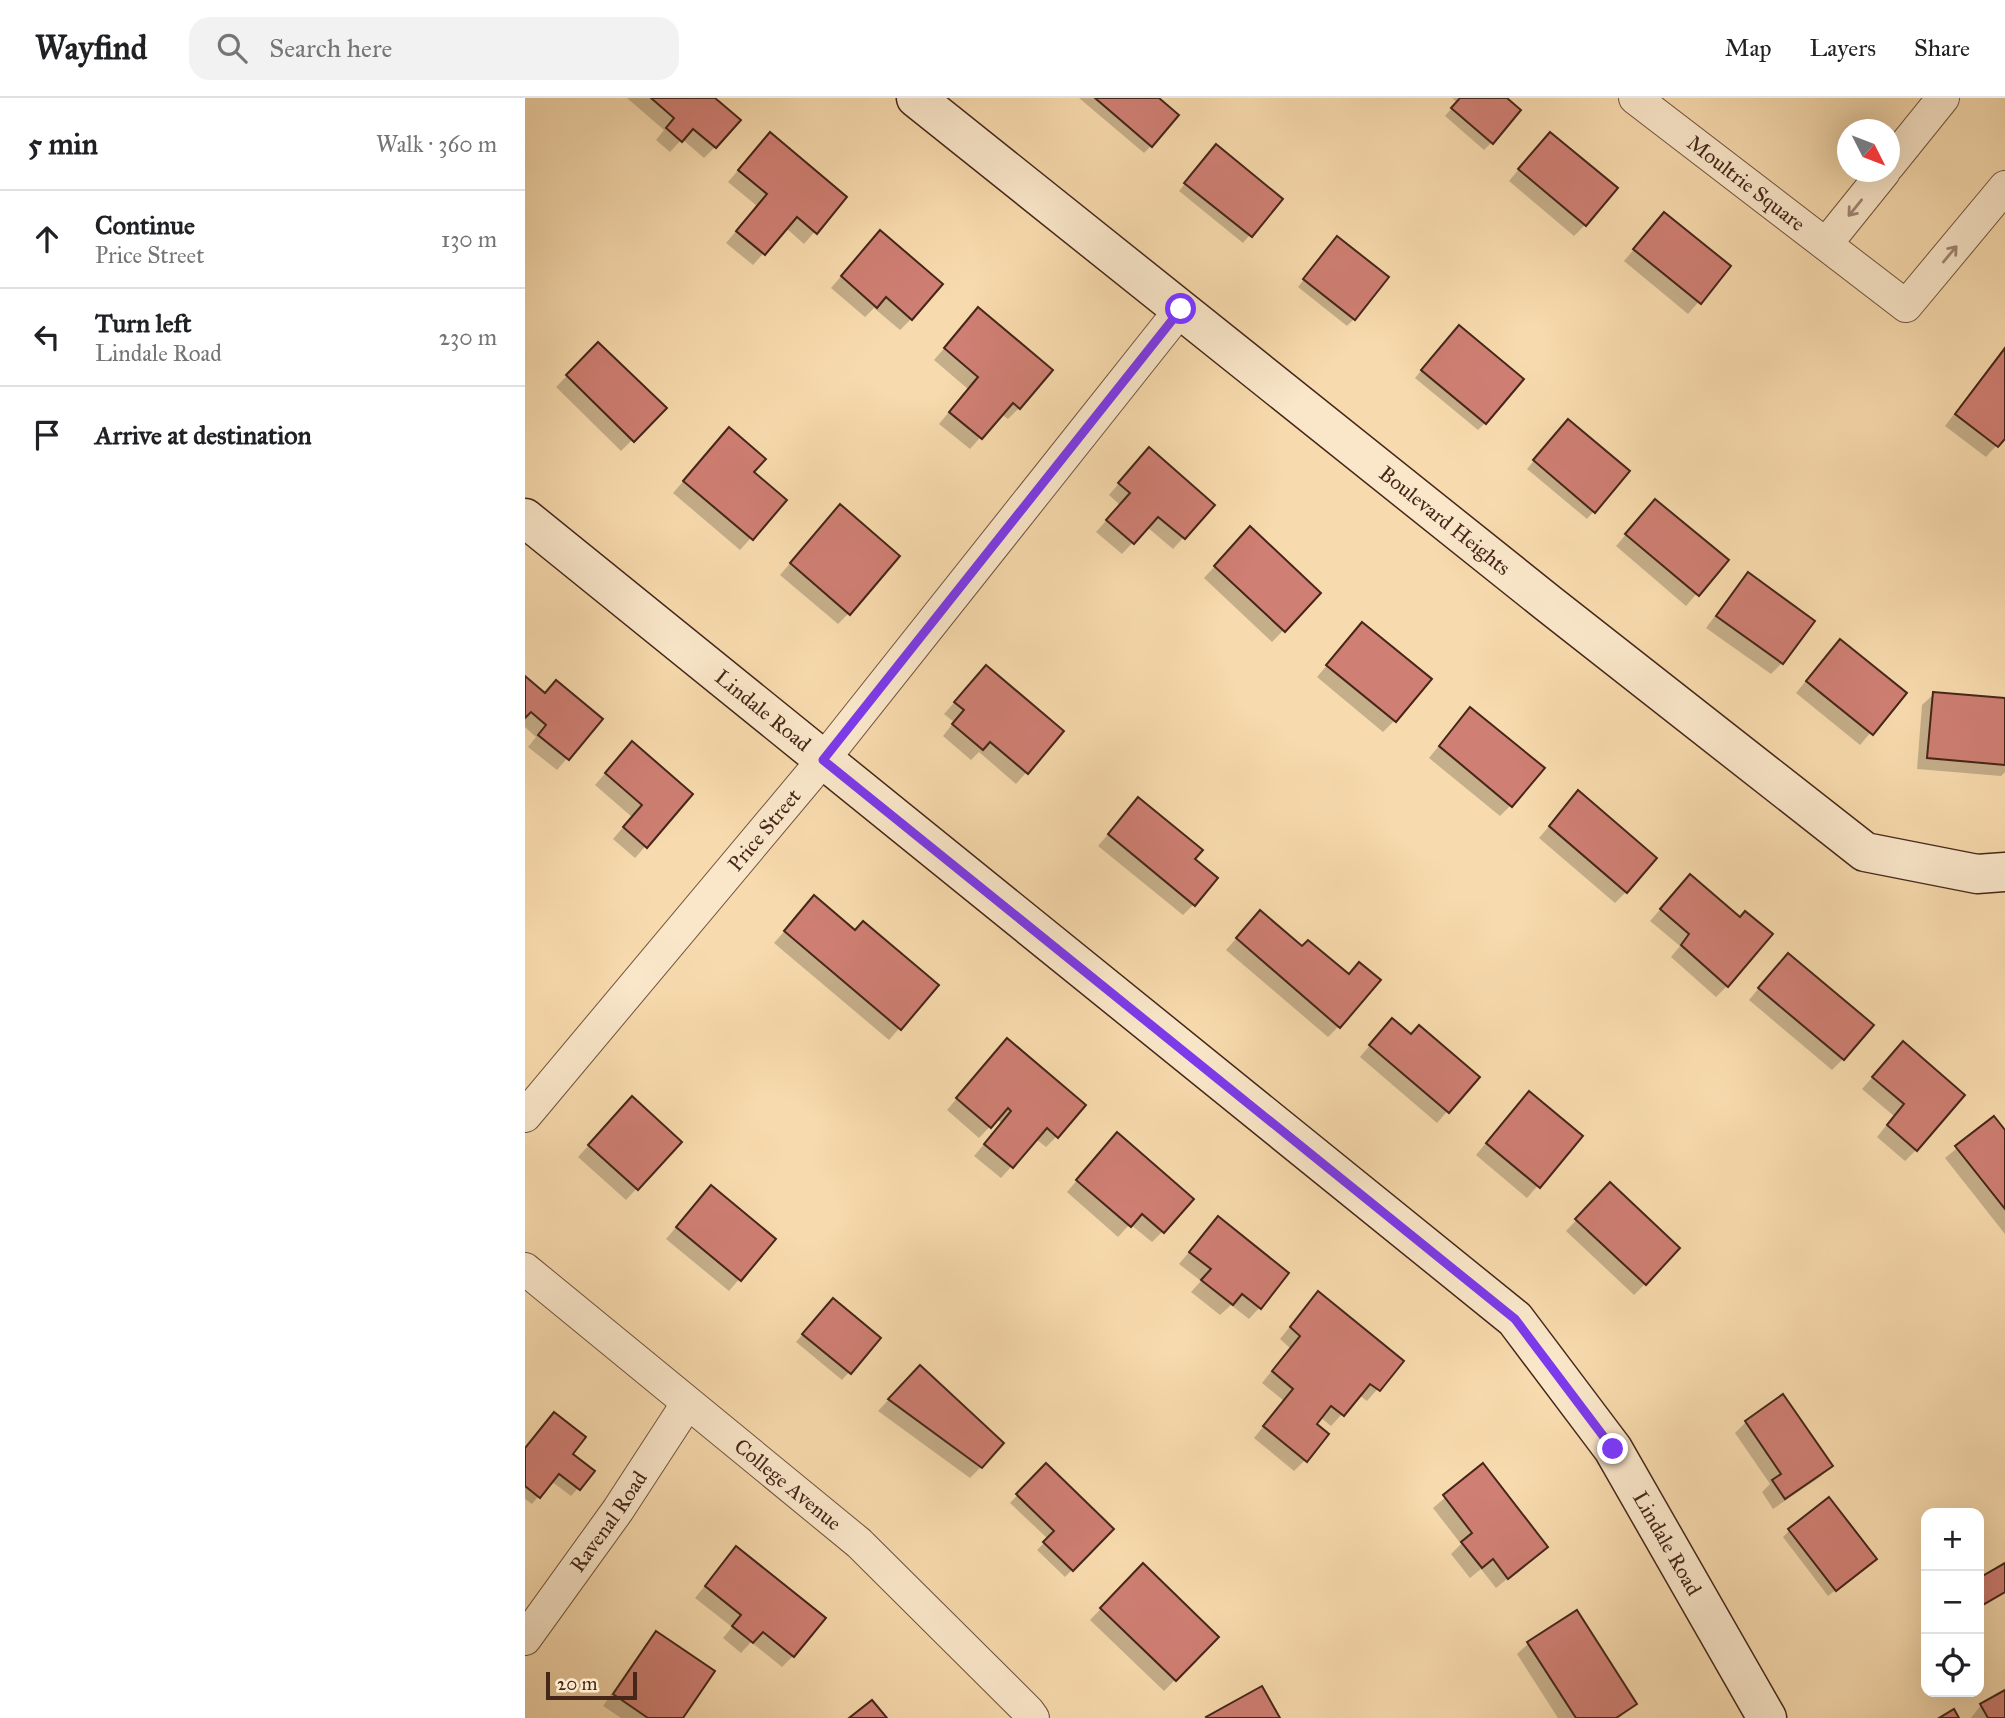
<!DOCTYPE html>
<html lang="en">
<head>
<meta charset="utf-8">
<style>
  body { margin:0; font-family:"IM FELL Great Primer",serif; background:#f2f2f2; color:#202124 }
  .controls { position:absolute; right:21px; bottom:21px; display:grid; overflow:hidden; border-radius:14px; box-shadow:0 7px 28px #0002 }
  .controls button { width:63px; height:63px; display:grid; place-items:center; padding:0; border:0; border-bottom:2px solid #e0e0e0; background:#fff; color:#202124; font:35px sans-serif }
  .compass { position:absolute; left:1312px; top:21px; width:63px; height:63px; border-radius:50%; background:#fff; box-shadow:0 7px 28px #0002; rotate:132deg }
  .scale { position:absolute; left:21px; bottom:18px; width:91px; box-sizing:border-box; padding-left:7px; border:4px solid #452619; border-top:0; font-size:19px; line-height:24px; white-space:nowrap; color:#452619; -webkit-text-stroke:5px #fae7ca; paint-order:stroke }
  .stop { position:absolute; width:21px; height:21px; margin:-16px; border:5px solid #7c3aed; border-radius:50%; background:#fff }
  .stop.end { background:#7c3aed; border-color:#fff; box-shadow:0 2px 7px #0008 }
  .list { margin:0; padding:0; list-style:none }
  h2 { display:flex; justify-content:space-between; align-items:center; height:91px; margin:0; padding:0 28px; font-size:30px }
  h2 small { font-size:23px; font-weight:400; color:#757577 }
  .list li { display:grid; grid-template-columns:46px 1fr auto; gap:21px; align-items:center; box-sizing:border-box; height:98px; padding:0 28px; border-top:2px solid #e0e0e0 }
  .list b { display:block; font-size:26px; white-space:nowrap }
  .list p { margin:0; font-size:23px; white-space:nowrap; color:#757577 }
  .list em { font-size:23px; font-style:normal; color:#757577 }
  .icon { flex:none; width:38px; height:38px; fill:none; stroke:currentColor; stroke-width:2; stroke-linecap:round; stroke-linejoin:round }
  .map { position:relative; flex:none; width:1480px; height:1620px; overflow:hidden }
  header { display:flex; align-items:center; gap:42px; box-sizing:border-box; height:98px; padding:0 35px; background:#fff; border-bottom:2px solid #e0e0e0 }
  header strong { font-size:33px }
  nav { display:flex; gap:38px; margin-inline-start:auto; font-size:24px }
  .search { width:490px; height:63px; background:#f2f2f2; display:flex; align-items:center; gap:18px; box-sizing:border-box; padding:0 24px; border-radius:21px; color:#757577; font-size:26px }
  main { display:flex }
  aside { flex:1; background:#fff }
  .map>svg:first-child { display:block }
  .shadow { fill:#0003 }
  .building { fill:#cf7f73; stroke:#452619; stroke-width:2 }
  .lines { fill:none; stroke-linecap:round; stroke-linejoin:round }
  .street-casing { stroke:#72533e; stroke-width:34 }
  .secondary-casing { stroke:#452619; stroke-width:41 }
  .street { stroke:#fae7ca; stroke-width:32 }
  .secondary { stroke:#fae7ca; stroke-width:38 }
  .oneway { stroke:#a08672 }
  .route { stroke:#7c3aed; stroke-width:9 }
  .labels { text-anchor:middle; stroke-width:5; stroke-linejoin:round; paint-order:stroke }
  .street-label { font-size:21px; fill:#452619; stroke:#fae7ca }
</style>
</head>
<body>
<header>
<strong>Wayfind</strong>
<div class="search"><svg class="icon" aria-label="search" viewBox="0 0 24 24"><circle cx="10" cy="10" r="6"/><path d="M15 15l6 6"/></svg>Search here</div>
<nav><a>Map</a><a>Layers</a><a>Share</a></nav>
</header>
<main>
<aside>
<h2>5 min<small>Walk · 360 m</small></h2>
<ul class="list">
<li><svg class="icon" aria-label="ahead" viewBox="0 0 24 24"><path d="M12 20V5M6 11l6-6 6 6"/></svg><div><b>Continue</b><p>Price Street</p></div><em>130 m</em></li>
<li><svg class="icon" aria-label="left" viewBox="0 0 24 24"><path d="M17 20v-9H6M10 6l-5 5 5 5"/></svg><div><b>Turn left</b><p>Lindale Road</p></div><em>230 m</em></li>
<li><svg class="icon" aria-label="arrive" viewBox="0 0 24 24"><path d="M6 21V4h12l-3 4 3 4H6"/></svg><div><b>Arrive at destination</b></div></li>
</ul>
</aside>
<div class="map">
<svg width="1480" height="1620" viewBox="0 0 1480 1620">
  <rect width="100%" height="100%" fill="#f7daad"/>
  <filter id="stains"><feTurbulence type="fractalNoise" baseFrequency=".00286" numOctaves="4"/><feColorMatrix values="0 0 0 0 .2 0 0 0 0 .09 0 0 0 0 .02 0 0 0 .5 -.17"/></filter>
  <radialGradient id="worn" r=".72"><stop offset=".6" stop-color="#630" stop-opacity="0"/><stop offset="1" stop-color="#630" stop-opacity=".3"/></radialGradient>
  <g class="shadow">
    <polygon points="102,0 187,0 190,49 179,60 157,41 145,54 131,42 139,32"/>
    <polygon points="554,0 631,0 626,48 619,55"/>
    <polygon points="927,0 979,0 967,44 959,52 920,18 932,4"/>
    <polygon points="1014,47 1060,127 1049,138 984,83"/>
    <polygon points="234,48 319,100 279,146 261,130 228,167 201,145 232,108 203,84"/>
    <polygon points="684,56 755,101 718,145 654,93"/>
    <polygon points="1139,116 1204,169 1163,216 1099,163"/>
    <polygon points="344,146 386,221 375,232 349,210 340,219 306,190"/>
    <polygon points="805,148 829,221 822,228 773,189"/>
    <polygon points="453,211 494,310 483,321 476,316 445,351 414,326 443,291 409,262"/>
    <polygon points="927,236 960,325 953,332 890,280"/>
    <polygon points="73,246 139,310 96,353 31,289"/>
    <polygon points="1480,249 1480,338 1461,359 1420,328"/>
    <polygon points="1036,330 1103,373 1062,421 1002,371"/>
    <polygon points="193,343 259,403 215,452 148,395"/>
    <polygon points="613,363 688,407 648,451 622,429 597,456 571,434 595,407 584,397"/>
    <polygon points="1120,414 1201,462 1161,508 1091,448"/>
    <polygon points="304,420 324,515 313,526 255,477"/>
    <polygon points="714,442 794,495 747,544 679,480"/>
    <polygon points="1223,477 1257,565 1246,576 1181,530 1212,488"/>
    <polygon points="837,526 869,623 858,634 792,579"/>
    <polygon points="1304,554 1379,595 1335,647 1271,595"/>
    <polygon points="0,580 19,596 76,621 32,672 3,649 11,639 0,629"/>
    <polygon points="451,580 537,634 491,686 454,654 446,662 418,638 429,624 419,616"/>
    <polygon points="1409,596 1480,602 1480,674 1476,678 1392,671 1397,607"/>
    <polygon points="934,623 986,707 975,718 904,660"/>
    <polygon points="96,657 166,697 110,760 88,741 107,719 70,687"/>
    <polygon points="1043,706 1101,794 1090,805 1014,740"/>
    <polygon points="603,713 668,762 669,806 658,817 573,748"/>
    <polygon points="1154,790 1214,821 1202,888 1191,899 1146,859 1155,848 1125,823"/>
    <polygon points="279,811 329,834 412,887 364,942 249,845"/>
    <polygon points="724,826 814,928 803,939 701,852"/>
    <polygon points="1252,868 1318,961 1307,972 1224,902"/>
    <polygon points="856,934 885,938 952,979 912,1025 835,959"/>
    <polygon points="471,954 532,1038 521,1049 511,1041 476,1080 449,1058 477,1025 472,1021 454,1040 422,1012"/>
    <polygon points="1367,957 1391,1052 1380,1063 1352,1039 1369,1018 1337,991"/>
    <polygon points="993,1006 1055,1039 1002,1100 951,1057"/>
    <polygon points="96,1012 155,1044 101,1102 53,1059"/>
    <polygon points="1469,1020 1480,1035 1480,1136 1420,1060"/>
    <polygon points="581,1048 638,1133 627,1144 605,1126 593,1139 542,1094"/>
    <polygon points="1074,1098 1120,1186 1109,1197 1041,1133"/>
    <polygon points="175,1101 248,1142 204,1193 141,1141"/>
    <polygon points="693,1120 735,1209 724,1221 706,1207 695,1217 666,1194 676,1183 654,1166"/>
    <polygon points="782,1207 877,1263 842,1303 834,1297 806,1328 795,1319 790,1326 780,1362 769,1373 729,1340 759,1303 737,1285 765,1250 755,1241"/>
    <polygon points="301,1209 354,1241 317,1282 271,1244"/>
    <polygon points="384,1280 456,1369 445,1380 353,1313"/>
    <polygon points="1221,1324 1306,1368 1295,1379 1248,1411 1237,1394 1245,1386 1210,1335"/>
    <polygon points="0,1351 46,1356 67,1374 46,1398 26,1383 7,1406 0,1401"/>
    <polygon points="521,1367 587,1431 540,1479 512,1452 523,1441 485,1405"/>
    <polygon points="957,1368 1021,1449 971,1490 956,1471 945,1480 926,1456 936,1446 908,1410"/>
    <polygon points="1265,1432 1350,1461 1303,1498 1258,1439"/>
    <polygon points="211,1450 268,1558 257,1569 226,1544 216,1555 198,1540 207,1529 170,1500"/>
    <polygon points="618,1467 692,1539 639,1593 565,1522"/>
    <polygon points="1479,1468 1480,1495 1454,1511 1454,1482"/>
    <polygon points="132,1535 156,1620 96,1620 78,1608 121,1546"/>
    <polygon points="1004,1545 1110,1606 1094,1620 1033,1620 992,1556"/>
    <polygon points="1480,1594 1480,1620 1446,1620 1456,1607"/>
  </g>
  <g class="building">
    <polygon points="126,0 190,0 216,22 191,50 168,31 157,44 141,30 149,20"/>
    <polygon points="570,0 634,0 654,17 627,49"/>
    <polygon points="935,0 982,0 996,12 968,46 926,10"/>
    <polygon points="245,34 322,99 292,136 272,119 240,157 211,133 242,96 213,72"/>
    <polygon points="1025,34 1093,90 1061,128 993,71"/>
    <polygon points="691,46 758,101 727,139 659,85"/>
    <polygon points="1139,114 1206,168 1176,206 1108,151"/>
    <polygon points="355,132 418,186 387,222 361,199 352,210 316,178"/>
    <polygon points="812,138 864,179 830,222 778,181"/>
    <polygon points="453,209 528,272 495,311 488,305 457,341 424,314 453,279 419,250"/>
    <polygon points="934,227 999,281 961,326 896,272"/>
    <polygon points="73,244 142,310 109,344 41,277"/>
    <polygon points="1480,250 1480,341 1473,349 1430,316"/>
    <polygon points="1043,321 1105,373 1070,415 1008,362"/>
    <polygon points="204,329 241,361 229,374 262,402 228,442 158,383"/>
    <polygon points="624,349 690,407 660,441 633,419 609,446 581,422 605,395 593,385"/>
    <polygon points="1130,401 1204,462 1174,498 1100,436"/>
    <polygon points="315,406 375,458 325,517 265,465"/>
    <polygon points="725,428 796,495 760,534 689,468"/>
    <polygon points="1223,474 1290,523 1258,566 1191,518"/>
    <polygon points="837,524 907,581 871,624 801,567"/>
    <polygon points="1315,541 1382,595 1348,637 1281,583"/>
    <polygon points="461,567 539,633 503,676 465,644 458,652 427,626 439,612 429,604"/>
    <polygon points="0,578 20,595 31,582 78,621 44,662 13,637 21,627 6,614 0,620"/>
    <polygon points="1408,594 1480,600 1480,667 1402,660"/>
    <polygon points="945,609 1020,670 987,709 914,648"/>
    <polygon points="107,643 168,696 122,750 98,729 117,707 80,675"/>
    <polygon points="1053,692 1132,760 1102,795 1024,728"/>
    <polygon points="613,699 678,752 670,761 693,780 670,808 583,736"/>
    <polygon points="1165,776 1215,819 1220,813 1248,836 1203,889 1156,847 1164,836 1135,811"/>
    <polygon points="289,797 330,832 338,823 414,887 376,932 259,833"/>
    <polygon points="735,812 777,848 783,842 824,876 834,864 856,882 815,930 711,840"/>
    <polygon points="1263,855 1349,927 1319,962 1233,890"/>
    <polygon points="867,920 886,936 894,927 955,979 924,1015 844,947"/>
    <polygon points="482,940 561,1007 533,1040 522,1030 488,1070 459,1046 486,1013 483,1010 466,1030 431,1000"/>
    <polygon points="1378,943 1440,997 1392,1053 1362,1027 1379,1006 1347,979"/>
    <polygon points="1004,993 1058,1038 1015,1090 961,1045"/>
    <polygon points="107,998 157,1044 113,1092 63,1047"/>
    <polygon points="1469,1018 1480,1032 1480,1111 1430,1048"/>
    <polygon points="592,1034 669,1101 639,1135 617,1116 606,1129 551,1082"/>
    <polygon points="1085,1084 1155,1150 1121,1187 1050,1121"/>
    <polygon points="186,1087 251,1141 216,1183 151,1129"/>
    <polygon points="693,1118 764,1175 736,1211 717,1196 708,1207 676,1182 686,1171 664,1154"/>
    <polygon points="793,1193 879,1263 855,1293 845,1286 819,1318 806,1308 792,1326 804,1336 782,1364 738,1328 768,1291 747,1273 775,1238 765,1229"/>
    <polygon points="308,1200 356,1240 326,1276 277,1236"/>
    <polygon points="395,1267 479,1345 457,1370 363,1301"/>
    <polygon points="1258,1296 1308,1368 1260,1401 1247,1382 1256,1376 1220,1323"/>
    <polygon points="29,1314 61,1339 48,1356 70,1373 55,1392 34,1376 15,1400 0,1388 0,1350"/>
    <polygon points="521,1365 589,1431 548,1473 518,1444 529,1433 491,1396"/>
    <polygon points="958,1365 1023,1449 983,1481 968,1461 957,1470 936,1444 947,1435 918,1397"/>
    <polygon points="1304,1399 1352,1461 1311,1493 1263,1431"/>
    <polygon points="211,1448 301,1520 269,1559 238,1534 228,1545 207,1528 216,1517 180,1488"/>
    <polygon points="618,1465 694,1539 651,1583 575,1510"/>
    <polygon points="1480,1465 1480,1494 1454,1509 1454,1480"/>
    <polygon points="1052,1512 1112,1606 1091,1620 1051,1620 1002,1544"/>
    <polygon points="131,1533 190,1573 158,1620 123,1620 88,1596"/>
    <polygon points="737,1588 755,1620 682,1620 681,1619"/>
    <polygon points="1480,1592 1480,1620 1463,1620 1455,1606"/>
    <polygon points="347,1602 362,1620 324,1620"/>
    <polygon points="1429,1611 1434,1620 1414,1620"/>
  </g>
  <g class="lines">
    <defs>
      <g id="street">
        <path id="s1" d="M1110,0L1381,208L1480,89"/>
        <polyline points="1364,67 1418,0"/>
        <polyline points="1301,146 1359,74"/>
        <path id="s2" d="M0,1018L298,662L656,211"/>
        <path id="s3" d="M0,1171L334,1445L503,1613L508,1620"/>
        <path id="s4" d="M0,1541L93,1412L162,1306"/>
      </g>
      <g id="secondary">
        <path id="s5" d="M391,0L1024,506L1340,754L1452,776L1480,774"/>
        <path id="s6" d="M0,420L990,1221L1088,1351L1242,1620"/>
      </g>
    </defs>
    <use href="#street" class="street-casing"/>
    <use href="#secondary" class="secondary-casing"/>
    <use href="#street" class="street"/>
    <use href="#secondary" class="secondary"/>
  </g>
  <defs><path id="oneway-shaft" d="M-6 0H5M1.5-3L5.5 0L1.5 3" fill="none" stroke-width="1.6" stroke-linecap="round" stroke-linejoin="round" transform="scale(1.75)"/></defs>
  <g class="oneway">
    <use href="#oneway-shaft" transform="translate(1330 110) rotate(129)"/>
    <use href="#oneway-shaft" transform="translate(1425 156) rotate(-50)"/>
  </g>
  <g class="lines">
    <polyline class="route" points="656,211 298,662 990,1221 1088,1351"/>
  </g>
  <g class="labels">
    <g class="street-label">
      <text dy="7" stroke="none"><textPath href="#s1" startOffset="140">Moultrie Square</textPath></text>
      <text dy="7" stroke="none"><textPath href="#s5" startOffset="677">Boulevard Heights</textPath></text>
      <text dy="7" stroke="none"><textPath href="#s6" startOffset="306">Lindale Road</textPath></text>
      <text dy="7" stroke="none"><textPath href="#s2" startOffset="373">Price Street</textPath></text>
      <text dy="7" stroke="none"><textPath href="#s3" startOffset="340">College Avenue</textPath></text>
      <text dy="7" stroke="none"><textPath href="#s4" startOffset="144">Ravenal Road</textPath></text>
      <text dy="7" stroke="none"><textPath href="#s6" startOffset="1545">Lindale Road</textPath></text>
    </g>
  </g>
  <rect width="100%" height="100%" filter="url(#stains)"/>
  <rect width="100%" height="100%" fill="url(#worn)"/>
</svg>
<div class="controls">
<button>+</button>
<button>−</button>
<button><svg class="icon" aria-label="locate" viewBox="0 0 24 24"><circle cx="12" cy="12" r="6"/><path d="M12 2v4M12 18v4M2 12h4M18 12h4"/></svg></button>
</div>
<svg class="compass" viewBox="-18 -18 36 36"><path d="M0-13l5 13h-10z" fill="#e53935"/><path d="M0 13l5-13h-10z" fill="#757577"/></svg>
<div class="scale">20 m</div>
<div class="stop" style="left:656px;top:211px"></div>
<div class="stop end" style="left:1088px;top:1351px"></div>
</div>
</main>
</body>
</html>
